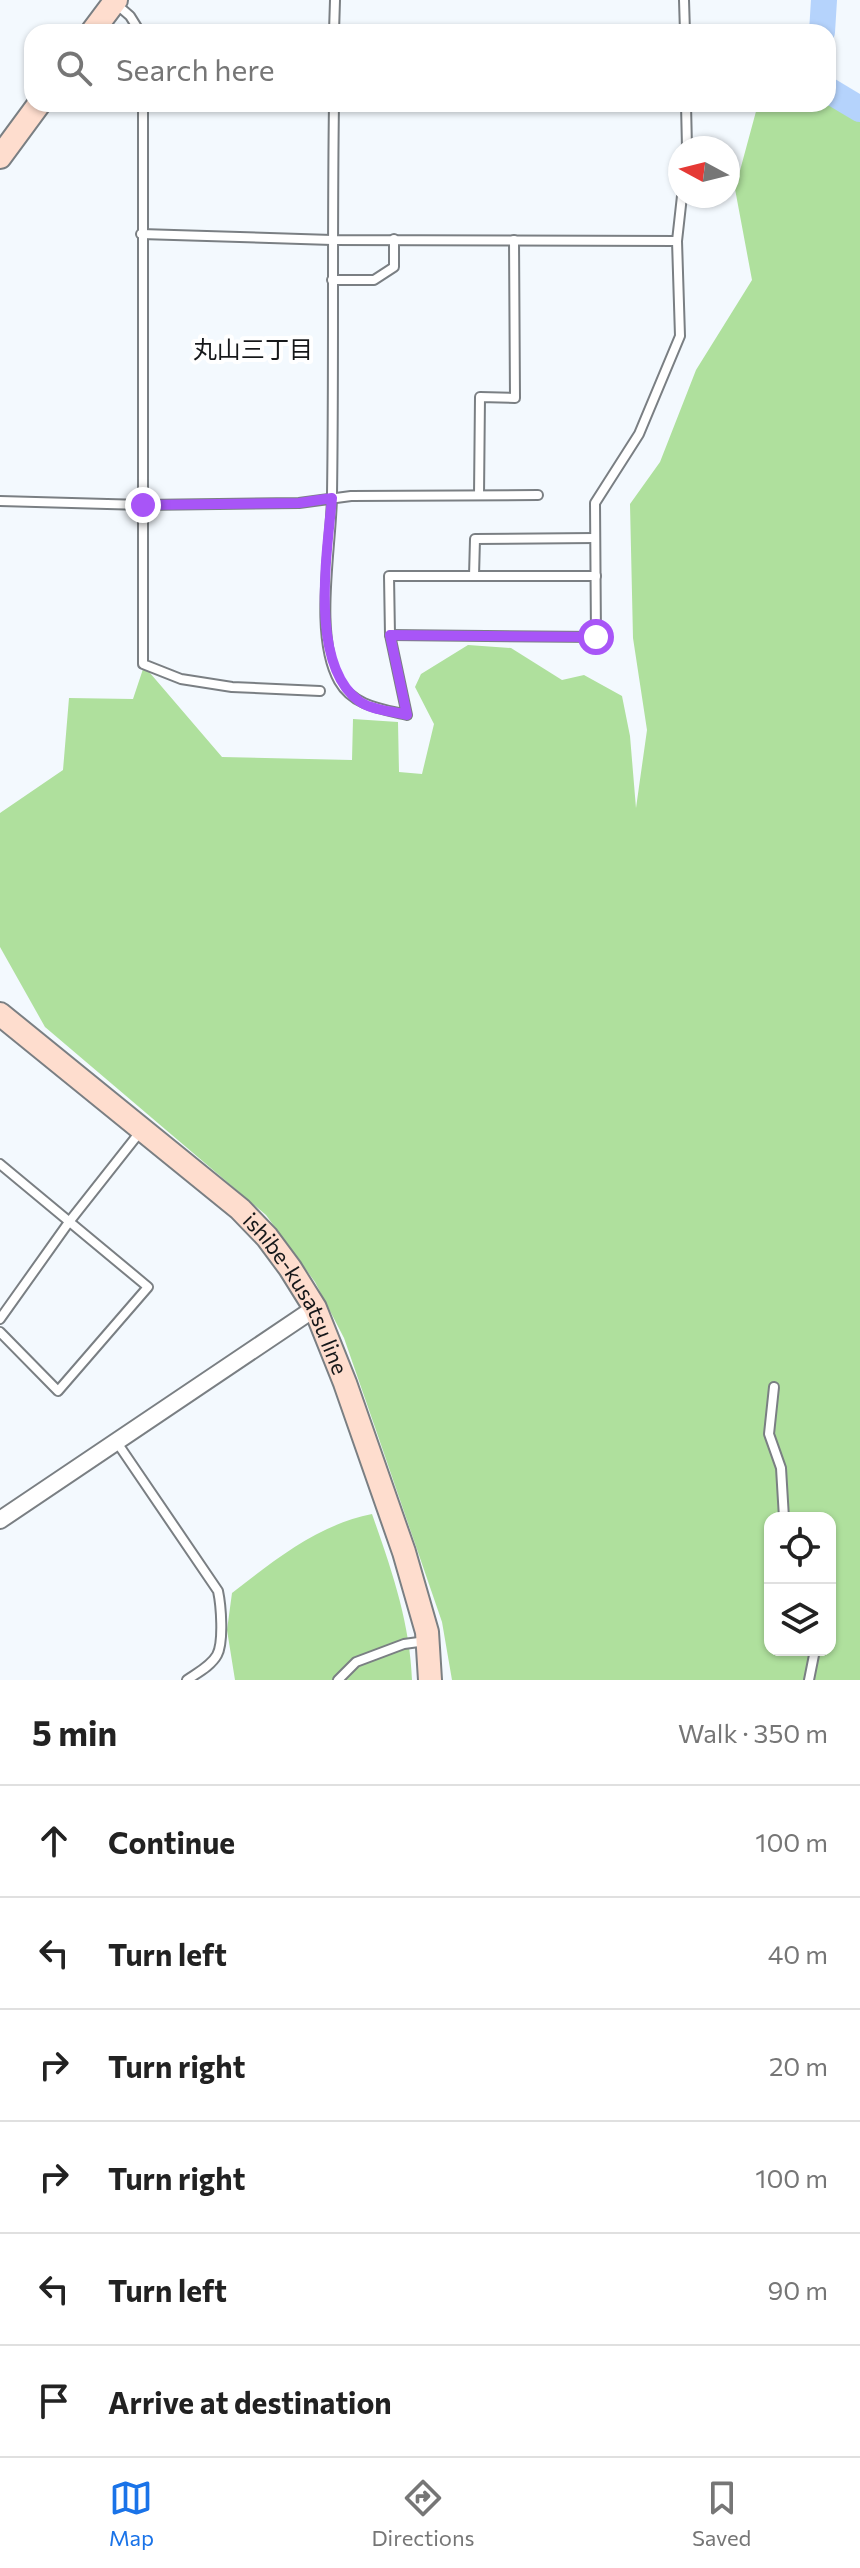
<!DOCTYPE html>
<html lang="en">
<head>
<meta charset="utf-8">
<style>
  body { margin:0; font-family:Commissioner,"Noto Sans JP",sans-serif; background:#f2f2f2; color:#222 }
  .controls { position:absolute; right:24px; bottom:24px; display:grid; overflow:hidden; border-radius:16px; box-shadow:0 2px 6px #0004 }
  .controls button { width:72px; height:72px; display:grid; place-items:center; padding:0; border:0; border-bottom:2px solid #e0e0e0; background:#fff; color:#222; font:40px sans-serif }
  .compass { position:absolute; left:668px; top:136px; width:72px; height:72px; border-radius:50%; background:#fff; box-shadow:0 2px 6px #0004; rotate:277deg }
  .stop { position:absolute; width:24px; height:24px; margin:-18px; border:6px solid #a855f7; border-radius:50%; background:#fff }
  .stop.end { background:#a855f7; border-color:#fff; box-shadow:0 2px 8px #0008 }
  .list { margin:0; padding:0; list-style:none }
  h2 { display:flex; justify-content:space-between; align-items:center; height:104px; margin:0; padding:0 32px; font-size:34px }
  h2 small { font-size:26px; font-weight:400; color:#767676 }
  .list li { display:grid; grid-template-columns:52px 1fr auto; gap:24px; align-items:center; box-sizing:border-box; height:112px; padding:0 32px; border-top:2px solid #e0e0e0 }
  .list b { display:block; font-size:30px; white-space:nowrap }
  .list em { font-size:26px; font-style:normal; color:#767676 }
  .icon { flex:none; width:44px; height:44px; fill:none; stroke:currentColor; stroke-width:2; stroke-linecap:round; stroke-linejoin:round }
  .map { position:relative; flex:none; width:860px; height:1680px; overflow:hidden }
  .search { position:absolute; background:#fff; box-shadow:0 2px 6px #0004; left:24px; right:24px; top:24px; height:88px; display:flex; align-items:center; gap:20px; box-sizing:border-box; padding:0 28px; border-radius:24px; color:#767676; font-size:30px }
  .sheet { height:776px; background:#fff }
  nav { display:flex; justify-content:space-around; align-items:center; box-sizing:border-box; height:112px; border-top:2px solid #e0e0e0; background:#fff; font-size:22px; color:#767676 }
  nav a { display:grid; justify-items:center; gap:4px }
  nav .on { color:#1a73e8 }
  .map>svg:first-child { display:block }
  .green { fill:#afe09d; fill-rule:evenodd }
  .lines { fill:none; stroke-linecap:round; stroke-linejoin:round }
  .river { stroke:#b5d3fc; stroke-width:26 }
  .lane-casing { stroke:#7a7f83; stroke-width:12 }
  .street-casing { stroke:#7a7f83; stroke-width:20 }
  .secondary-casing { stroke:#7a7f83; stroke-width:26 }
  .lane { stroke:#fff; stroke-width:8 }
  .street { stroke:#fff; stroke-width:16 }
  .secondary { stroke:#feddce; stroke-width:22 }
  .route { stroke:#a855f7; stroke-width:10 }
  .labels { text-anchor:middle; stroke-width:8; stroke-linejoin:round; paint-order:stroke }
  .street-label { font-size:22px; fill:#16181a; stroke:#fff }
  .neighbourhood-label { font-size:24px; fill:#16181a; stroke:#fff }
</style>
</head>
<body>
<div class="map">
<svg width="860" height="1680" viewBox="0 0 860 1680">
  <rect width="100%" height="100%" fill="#f3f9fe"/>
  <g class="green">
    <path d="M828,80L832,87L860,96V1680H452L442,1622L378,1436L344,1338L315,1282L266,1215L45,1027L0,947V813L63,770L69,698L133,699L144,666L222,757L352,760L353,719L398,722L399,772L422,774L434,724L415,687L421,674L468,645L511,648L562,680L584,675L622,696L630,736L636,808L647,730L633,638L630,504L660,462L696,370L752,280L735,189L758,104H828ZM770,1518H830V1650H770Z"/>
    <path d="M372,1514C391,1568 410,1622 412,1680H235L227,1630L232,1593C275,1560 317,1525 372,1514Z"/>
  </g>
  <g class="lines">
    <g class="river">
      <polyline points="822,32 824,0"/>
      <polyline points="828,90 860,109"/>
    </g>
    <defs>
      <g id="lane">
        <polyline points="684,0 685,32"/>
        <polyline points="115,3 130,16 140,32"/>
        <polyline points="334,32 335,0"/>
        <polyline points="143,104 143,664 181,679 232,687 320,691"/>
        <path d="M334,104C332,234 334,364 332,494C332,545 313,635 339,681C353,706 382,709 407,715L390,635L389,576H596"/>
        <polyline points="686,104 687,148"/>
        <polyline points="141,234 332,240 677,241 682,196"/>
        <polyline points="332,280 374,280 394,267 394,239"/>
        <polyline points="479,495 480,397 515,398 514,240"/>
        <polyline points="0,501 143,505 299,503 351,496 538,495"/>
        <polyline points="474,576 475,539 595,538"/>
        <polyline points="390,635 596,637 595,503 639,434 680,336 677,241"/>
        <polyline points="0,1164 148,1287 58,1391 0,1332"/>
        <polyline points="0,1319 69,1222 140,1132"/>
        <polyline points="774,1387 769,1434 781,1468 784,1518"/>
        <path d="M116,1441L218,1591C221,1605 224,1642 217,1655C211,1666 197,1673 187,1680"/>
        <polyline points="338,1680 356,1662 404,1644 426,1641"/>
        <polyline points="809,1680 815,1650"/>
      </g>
      <polyline id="street" points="0,1520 315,1308"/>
      <g id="secondary">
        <polyline points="92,32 116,0"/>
        <polyline points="0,157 39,104"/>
        <path id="s1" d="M0,1014L240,1209L267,1237L290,1268L315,1308L345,1383L404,1552L427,1632L430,1680"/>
      </g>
    </defs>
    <use href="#lane" class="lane-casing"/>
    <use href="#street" class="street-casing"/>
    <use href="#secondary" class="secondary-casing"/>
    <use href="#lane" class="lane"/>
    <use href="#street" class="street"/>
    <use href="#secondary" class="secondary"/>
  </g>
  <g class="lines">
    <path class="route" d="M143,505L299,503L332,498C327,554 309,664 359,701C370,710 393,711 407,715L390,635L596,637"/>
  </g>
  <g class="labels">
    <g class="street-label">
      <text dy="8" stroke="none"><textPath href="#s1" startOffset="412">ishibe-kusatsu line</textPath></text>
    </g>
    <g class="neighbourhood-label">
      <text x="253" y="358">丸山三丁目</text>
    </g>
  </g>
</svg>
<div class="controls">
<button><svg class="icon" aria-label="locate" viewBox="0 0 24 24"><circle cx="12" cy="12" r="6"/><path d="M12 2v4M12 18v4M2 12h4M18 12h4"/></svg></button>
<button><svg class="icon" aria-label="layers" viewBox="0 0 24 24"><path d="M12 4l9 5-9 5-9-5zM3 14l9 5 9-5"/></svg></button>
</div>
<svg class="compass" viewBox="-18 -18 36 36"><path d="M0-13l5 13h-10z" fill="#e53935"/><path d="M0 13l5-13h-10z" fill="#767676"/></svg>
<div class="stop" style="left:596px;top:637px"></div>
<div class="stop end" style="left:143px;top:505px"></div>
<div class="search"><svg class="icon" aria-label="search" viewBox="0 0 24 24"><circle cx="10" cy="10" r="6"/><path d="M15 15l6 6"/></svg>Search here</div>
</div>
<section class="sheet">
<h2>5 min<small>Walk · 350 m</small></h2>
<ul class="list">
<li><svg class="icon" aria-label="ahead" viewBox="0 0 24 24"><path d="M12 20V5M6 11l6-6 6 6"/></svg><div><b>Continue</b></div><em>100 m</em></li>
<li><svg class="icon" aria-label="left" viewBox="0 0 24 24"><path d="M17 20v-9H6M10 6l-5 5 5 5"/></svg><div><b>Turn left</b></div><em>40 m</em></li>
<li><svg class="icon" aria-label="right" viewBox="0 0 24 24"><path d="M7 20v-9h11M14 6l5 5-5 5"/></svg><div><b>Turn right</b></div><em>20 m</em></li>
<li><svg class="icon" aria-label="right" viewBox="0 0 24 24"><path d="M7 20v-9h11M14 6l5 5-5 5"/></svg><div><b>Turn right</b></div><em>100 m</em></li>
<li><svg class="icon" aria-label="left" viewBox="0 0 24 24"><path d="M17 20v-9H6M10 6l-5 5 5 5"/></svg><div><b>Turn left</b></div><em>90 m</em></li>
<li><svg class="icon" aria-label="arrive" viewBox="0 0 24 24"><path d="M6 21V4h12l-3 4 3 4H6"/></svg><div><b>Arrive at destination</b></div></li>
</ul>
</section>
<nav>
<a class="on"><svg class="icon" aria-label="map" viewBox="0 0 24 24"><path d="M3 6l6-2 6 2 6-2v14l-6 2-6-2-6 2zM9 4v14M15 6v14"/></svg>Map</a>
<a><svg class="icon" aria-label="directions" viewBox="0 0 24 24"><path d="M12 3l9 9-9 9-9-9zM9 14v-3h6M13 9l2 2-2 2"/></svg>Directions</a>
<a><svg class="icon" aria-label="saved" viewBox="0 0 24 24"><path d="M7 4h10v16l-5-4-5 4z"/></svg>Saved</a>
</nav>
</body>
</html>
